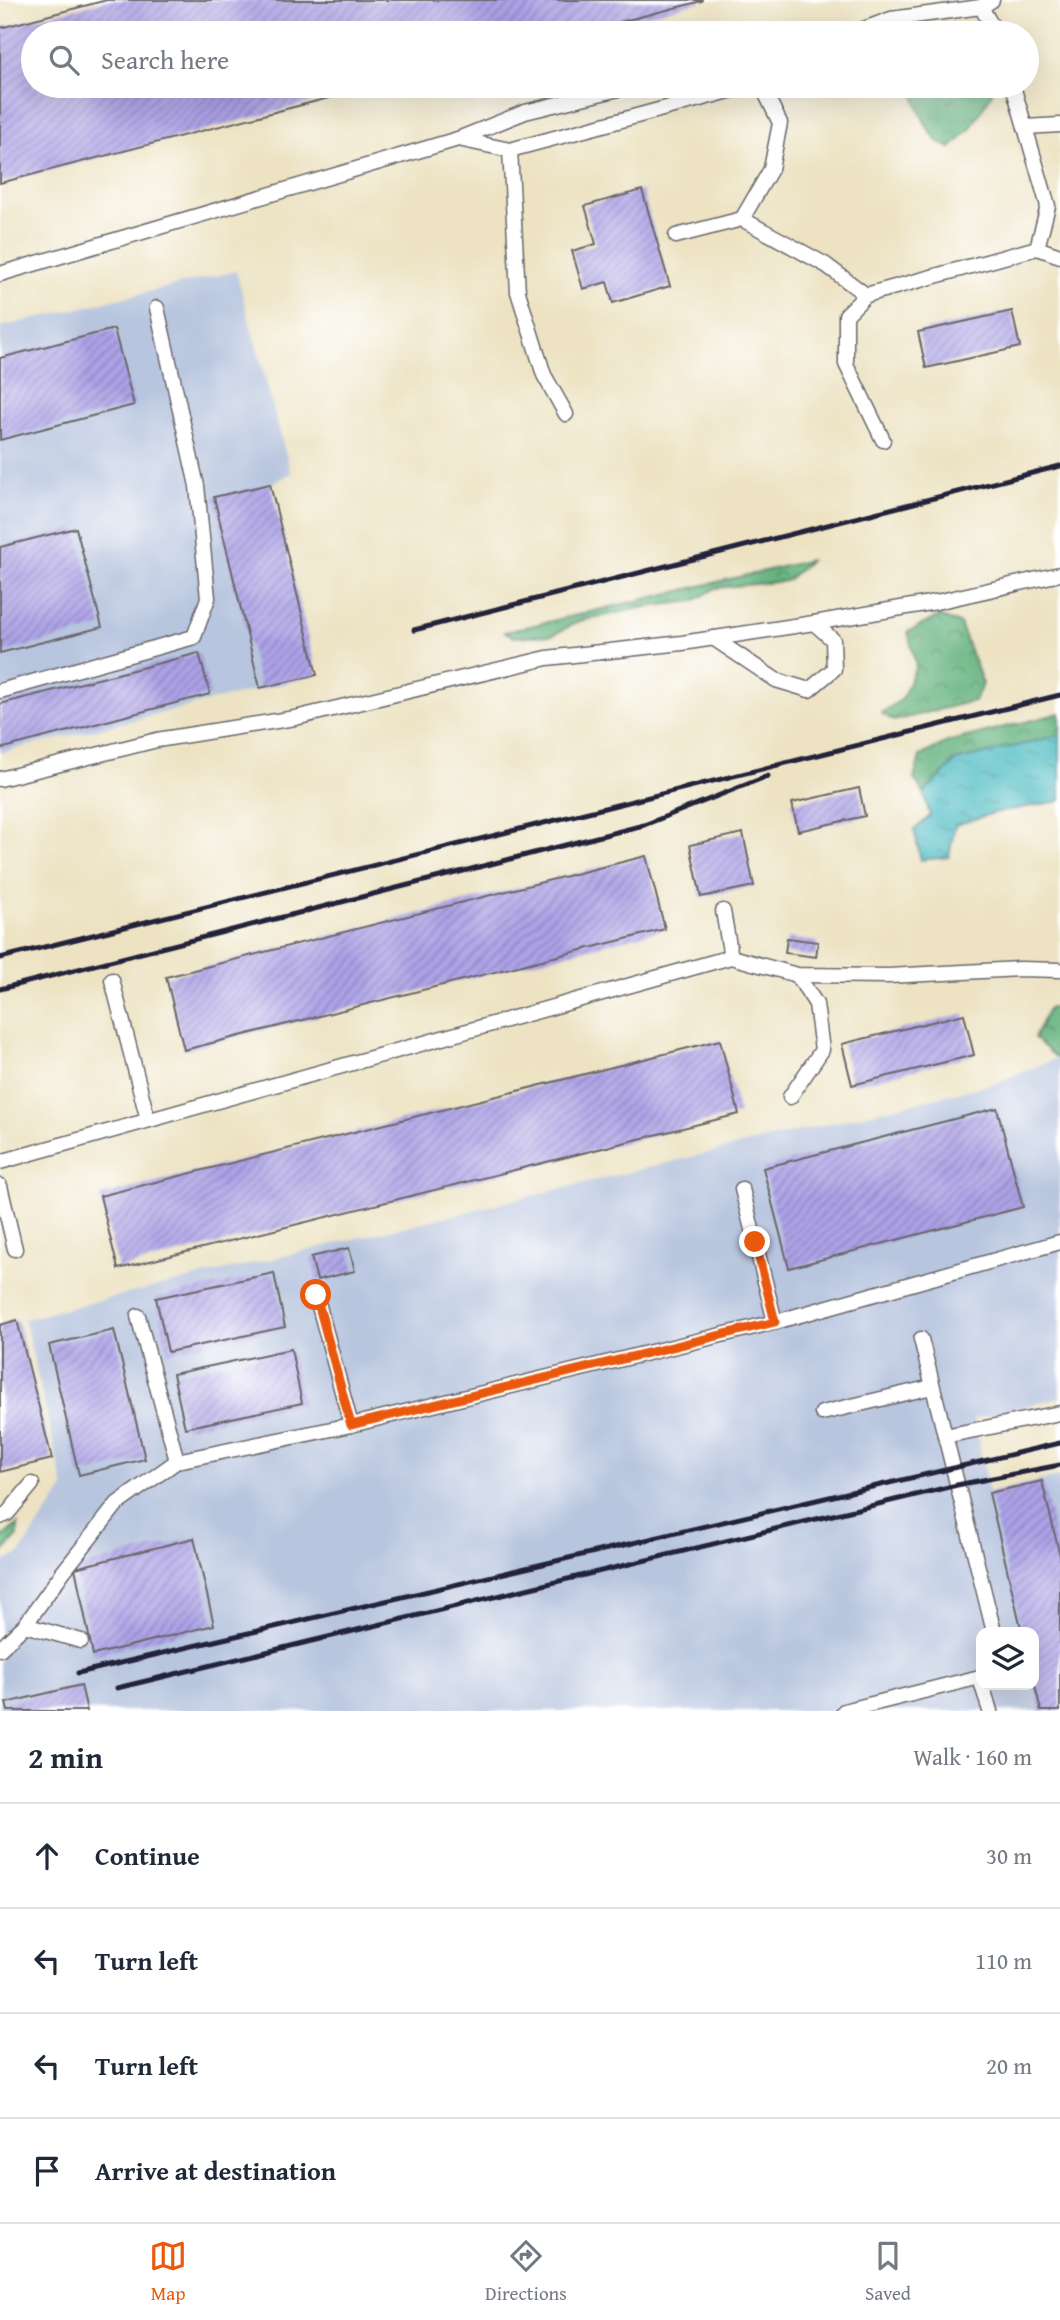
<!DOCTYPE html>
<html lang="en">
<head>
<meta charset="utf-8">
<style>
  body { margin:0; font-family:"Gentium Book Plus",serif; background:#f6f6f7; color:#1f2937 }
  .controls { position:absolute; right:21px; bottom:21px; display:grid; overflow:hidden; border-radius:14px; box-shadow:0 7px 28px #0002 }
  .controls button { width:63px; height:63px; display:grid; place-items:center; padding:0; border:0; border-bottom:2px solid #e0e1e3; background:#fff; color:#1f2937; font:35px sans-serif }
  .stop { position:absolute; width:21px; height:21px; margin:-16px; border:5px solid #ea580c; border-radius:50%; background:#fff }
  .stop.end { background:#ea580c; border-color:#fff; box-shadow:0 2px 7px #0008 }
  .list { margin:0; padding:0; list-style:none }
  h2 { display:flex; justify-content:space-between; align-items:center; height:91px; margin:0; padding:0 28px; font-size:30px }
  h2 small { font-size:23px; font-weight:400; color:#747a83 }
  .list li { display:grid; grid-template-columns:46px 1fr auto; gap:21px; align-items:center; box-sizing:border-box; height:105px; padding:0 28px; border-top:2px solid #e0e1e3 }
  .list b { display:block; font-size:26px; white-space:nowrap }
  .list em { font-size:23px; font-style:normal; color:#747a83 }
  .icon { flex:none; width:38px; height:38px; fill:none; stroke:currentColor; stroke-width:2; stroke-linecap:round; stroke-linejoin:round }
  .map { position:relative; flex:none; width:1060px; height:1711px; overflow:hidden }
  .search { position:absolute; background:#fff; box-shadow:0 7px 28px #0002; left:21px; right:21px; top:21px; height:77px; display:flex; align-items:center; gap:18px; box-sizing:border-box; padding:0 24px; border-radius:38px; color:#747a83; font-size:26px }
  .sheet { height:511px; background:#fff }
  nav { display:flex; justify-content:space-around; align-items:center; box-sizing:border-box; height:98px; border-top:2px solid #e0e1e3; background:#fff; font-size:19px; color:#747a83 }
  nav a { display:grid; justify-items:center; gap:4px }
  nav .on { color:#ea580c }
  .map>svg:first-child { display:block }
  .industrial { fill:#b7c5de; fill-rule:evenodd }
  .forest { fill:url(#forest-crowns); stroke:#426a5c; stroke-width:2 }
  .water { fill:url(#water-ripples); stroke:#376e7e; stroke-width:2 }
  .building { fill:url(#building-hatch) }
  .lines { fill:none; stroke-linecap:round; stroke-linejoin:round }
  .service-casing { stroke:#69666b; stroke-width:17 }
  .service { stroke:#fff; stroke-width:14 }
  .rail { stroke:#22223b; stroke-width:5 }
  .route { stroke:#ea580c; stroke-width:9 }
</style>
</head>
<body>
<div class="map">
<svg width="1060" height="1711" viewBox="0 0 1060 1711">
  <defs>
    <pattern id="forest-crowns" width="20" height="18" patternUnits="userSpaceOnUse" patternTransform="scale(1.75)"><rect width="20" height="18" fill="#63b27d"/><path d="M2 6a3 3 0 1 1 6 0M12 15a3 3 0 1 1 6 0" fill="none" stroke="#519068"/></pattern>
    <pattern id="water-ripples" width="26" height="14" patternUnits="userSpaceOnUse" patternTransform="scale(1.75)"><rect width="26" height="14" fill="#4cbbc2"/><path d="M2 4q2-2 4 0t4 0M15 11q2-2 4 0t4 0" fill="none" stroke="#3f989f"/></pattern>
    <pattern id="building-hatch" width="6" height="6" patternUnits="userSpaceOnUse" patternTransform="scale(1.75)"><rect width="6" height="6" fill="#ada2e7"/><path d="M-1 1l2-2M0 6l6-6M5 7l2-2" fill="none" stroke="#8c84bc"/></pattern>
  </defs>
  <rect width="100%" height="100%" fill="#fff"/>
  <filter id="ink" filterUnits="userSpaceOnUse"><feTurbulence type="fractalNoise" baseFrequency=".0143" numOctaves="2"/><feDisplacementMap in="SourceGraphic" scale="14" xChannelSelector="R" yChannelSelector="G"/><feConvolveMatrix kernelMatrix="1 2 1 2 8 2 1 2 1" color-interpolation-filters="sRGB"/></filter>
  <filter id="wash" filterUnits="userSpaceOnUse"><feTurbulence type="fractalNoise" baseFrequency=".00686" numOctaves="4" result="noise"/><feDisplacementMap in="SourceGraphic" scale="28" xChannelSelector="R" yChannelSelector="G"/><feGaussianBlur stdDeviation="1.57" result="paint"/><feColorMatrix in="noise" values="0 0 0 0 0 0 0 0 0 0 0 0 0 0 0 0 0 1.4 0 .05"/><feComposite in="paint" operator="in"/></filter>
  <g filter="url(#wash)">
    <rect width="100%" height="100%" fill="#ede3c3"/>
    <g class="industrial">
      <polygon points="236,271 291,473 271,484 317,675 0,753 0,327"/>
      <path d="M1060,1055V1397L974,1419L989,1493L1060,1476V1711H0V1564L19,1554L64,1488L24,1319L992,1084L1057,1058ZM981,1632H1034V1685H981Z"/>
    </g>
    <g class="forest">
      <path d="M913,86H990L992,93L971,128L951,148C947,146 943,145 940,143C928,134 913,100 913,86Z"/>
      <polygon points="811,560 786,581 716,588 694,601 646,607 579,621 553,635 514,637 505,632"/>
      <polygon points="939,616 960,624 983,684 974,701 894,721 881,713 902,699 916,666 908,632"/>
      <polygon points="1060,713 1060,735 956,761 924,793 914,779 920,756 947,742"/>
      <polygon points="1060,1005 1060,1055 1057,1058 1034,1038 1048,1009"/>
      <polygon points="18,1524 18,1536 0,1555 0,1539"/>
    </g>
    <polygon class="water" points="1060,735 1060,801 994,813 955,825 949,857 921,860 914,830 930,816 924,793 956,761"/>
    <g id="blocks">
      <g class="building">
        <polygon points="107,0 702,0 702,1 577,33 33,33 33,86 371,87 0,183 0,28"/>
        <polygon points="642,190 670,286 613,303 607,282 583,289 572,251 596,244 585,206"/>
        <polygon points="1012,311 1020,347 926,368 918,332"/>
        <polygon points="114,329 134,405 0,440 0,358"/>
        <polygon points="270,484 317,675 260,688 214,497"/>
        <polygon points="76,528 102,627 0,653 0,547"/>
        <polygon points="199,653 210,694 0,749 0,704"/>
        <polygon points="859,788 865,816 798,831 792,803"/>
        <polygon points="743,833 754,886 701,897 690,845"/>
        <polygon points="646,856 665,929 184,1050 166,977"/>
        <polygon points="787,938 818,942 816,957 785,953"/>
        <polygon points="964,1014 974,1055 852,1085 842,1044"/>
        <polygon points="720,1040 739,1114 118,1269 100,1196"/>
        <polygon points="997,1108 1023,1207 789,1268 763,1168"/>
        <polygon points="349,1248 355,1271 317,1280 311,1257"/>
        <polygon points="274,1273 285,1327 168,1352 156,1298"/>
        <polygon points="17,1320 52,1459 0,1472 0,1325"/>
        <polygon points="114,1330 145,1459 79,1475 49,1345"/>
        <polygon points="291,1349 302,1403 185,1428 173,1374"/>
        <polygon points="1042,1481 1060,1556 1060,1711 1041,1711 1034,1682 1034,1632 1022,1632 989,1493"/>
        <polygon points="194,1538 214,1625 93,1655 75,1568"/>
        <polygon points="81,1685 87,1711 8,1711 6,1703"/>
      </g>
    </g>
  </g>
  <g filter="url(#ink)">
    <use href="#blocks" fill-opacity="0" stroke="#69666b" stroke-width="2"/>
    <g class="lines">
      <defs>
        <g id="service">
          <polyline points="981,7 996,33"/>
          <polyline points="853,33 891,19 981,7 992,0"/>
          <polyline points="1025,127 1060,125"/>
          <polyline points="458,139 525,112 631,86"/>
          <polyline points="510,150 518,292 544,375 566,414"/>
          <polyline points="742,219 771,169 780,123 762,86"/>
          <polyline points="676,236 742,219 826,265 866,295 1037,248 1048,206 1013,86"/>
          <polyline points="1037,248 1060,256"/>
          <polyline points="0,274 458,139 510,150 748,86"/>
          <polyline points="866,295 846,315 846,364 883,440"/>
          <polyline points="713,638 776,680 809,690 834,669 833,640 814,623"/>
          <polyline points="0,691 194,637 208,598 197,486 157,308"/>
          <polyline points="0,779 157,740 295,718 547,658 682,643 814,623 936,602 1060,574"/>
          <polyline points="723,911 731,957"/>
          <polyline points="112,980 148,1120"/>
          <polyline points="790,1097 822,1050 816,1004 797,975"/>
          <polyline points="0,1162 731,957 797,975 888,976 1020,969 1060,970"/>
          <polyline points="0,1186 15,1249"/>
          <polyline points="742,1189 775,1322"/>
          <polyline points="316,1295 351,1425"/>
          <polyline points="138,1316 177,1461"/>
          <polyline points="921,1339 993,1628 992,1632"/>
          <polyline points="822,1413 932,1387"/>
          <polyline points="945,1436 1060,1413"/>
          <polyline points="0,1517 7,1514 32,1484"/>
          <polyline points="25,1625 81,1641"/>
          <polyline points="0,1649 25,1625 63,1572 117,1504 177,1461 351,1425 775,1322 1060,1242"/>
          <polyline points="982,1685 990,1711"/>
          <polyline points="844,1711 980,1677"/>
        </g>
      </defs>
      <use href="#service" class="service-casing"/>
      <use href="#service" class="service"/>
      <g class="rail">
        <polyline points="414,630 1060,466"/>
        <polyline points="0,958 1060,695"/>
        <polyline points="0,989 644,825 768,776"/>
        <polyline points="78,1673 1060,1443"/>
        <polyline points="117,1688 957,1485 1060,1465"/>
      </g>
    </g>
  </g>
  <g class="lines" filter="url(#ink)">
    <polyline class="route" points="316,1295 351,1425 775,1322 755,1242"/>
  </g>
</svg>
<div class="controls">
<button><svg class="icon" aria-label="layers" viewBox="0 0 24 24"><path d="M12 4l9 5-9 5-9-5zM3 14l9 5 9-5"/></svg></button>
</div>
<div class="stop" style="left:316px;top:1295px"></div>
<div class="stop end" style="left:755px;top:1242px"></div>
<div class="search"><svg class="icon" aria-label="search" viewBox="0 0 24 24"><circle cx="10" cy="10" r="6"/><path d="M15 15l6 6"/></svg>Search here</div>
</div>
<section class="sheet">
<h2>2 min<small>Walk · 160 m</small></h2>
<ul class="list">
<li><svg class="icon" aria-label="ahead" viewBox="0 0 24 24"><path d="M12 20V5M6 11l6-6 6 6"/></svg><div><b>Continue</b></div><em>30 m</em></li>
<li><svg class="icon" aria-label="left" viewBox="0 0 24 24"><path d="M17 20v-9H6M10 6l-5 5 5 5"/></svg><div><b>Turn left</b></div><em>110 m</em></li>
<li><svg class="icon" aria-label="left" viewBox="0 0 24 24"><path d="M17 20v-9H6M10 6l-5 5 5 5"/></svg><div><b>Turn left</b></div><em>20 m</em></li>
<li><svg class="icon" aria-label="arrive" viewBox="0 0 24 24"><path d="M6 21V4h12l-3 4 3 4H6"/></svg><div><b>Arrive at destination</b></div></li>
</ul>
</section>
<nav>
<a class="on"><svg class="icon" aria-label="map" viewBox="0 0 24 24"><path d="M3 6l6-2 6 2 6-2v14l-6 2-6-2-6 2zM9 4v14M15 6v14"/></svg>Map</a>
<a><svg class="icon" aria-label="directions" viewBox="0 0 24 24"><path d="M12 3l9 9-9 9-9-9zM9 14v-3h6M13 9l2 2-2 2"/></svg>Directions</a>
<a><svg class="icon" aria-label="saved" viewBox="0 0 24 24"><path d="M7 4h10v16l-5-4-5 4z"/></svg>Saved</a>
</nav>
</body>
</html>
